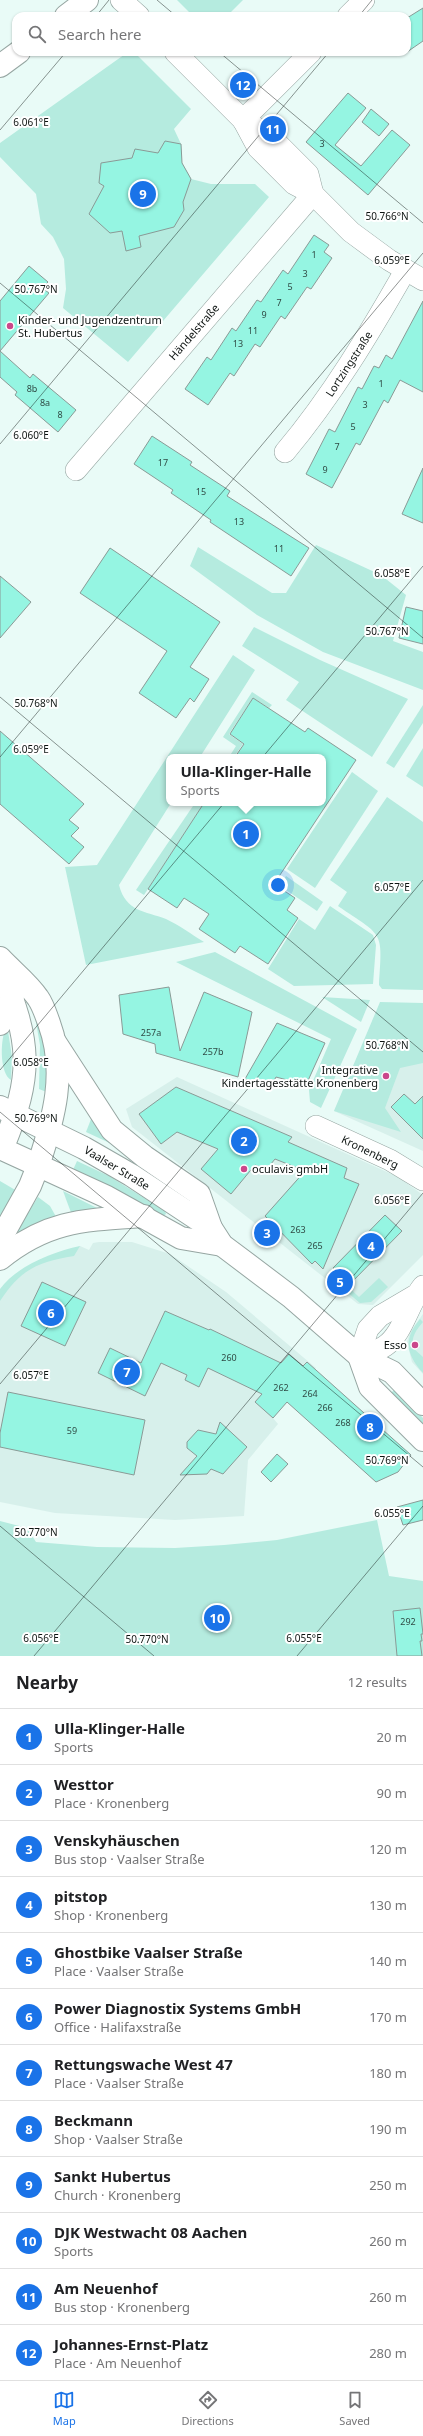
<!DOCTYPE html>
<html lang="en">
<head>
<meta charset="utf-8">
<style>
  body { margin:0; font-family:"Noto Sans",sans-serif; background:#f6f6f6; color:#202124 }
  .you { position:absolute; left:278px; top:885px; width:14px; height:14px; margin:-10px; border:3px solid #fff; border-radius:50%; background:#1a73e8; box-shadow:0 0 0 6px #1a73e833 }
  .badge { display:grid; place-items:center; width:26px; height:26px; border-radius:50%; background:#1a73e8; color:#fff; font-size:13px; font-weight:700 }
  .pin { position:absolute; translate:-50% -50%; border:2px solid #fff; box-shadow:0 1px 4px #0006 }
  .popup { position:absolute; left:166px; top:754px; width:160px; height:52px; box-sizing:border-box; display:grid; place-content:center; border-radius:8px; background:#fff; filter:drop-shadow(0 1px 3px #0005); font-size:13px; white-space:nowrap; color:#757577 }
  .popup b { font-size:15px; color:#202124 }
  .popup::after { content:''; position:absolute; left:50%; top:100%; margin-left:-8px; border:8px solid transparent; border-top-color:#fff }
  .list { margin:0; padding:0; list-style:none }
  h2 { display:flex; justify-content:space-between; align-items:center; height:52px; margin:0; padding:0 16px; font-size:17px }
  h2 small { font-size:13px; font-weight:400; color:#757577 }
  .list li { display:grid; grid-template-columns:26px 1fr auto; gap:12px; align-items:center; box-sizing:border-box; height:56px; padding:0 16px; border-top:1px solid #e0e0e0 }
  .list b { display:block; font-size:15px; white-space:nowrap }
  .list p { margin:0; font-size:13px; white-space:nowrap; color:#757577 }
  .list em { font-size:13px; font-style:normal; color:#757577 }
  .icon { flex:none; width:22px; height:22px; fill:none; stroke:currentColor; stroke-width:2; stroke-linecap:round; stroke-linejoin:round }
  .map { position:relative; flex:none; width:423px; height:1656px; overflow:hidden }
  .search { position:absolute; background:#fff; box-shadow:0 1px 3px #0004; left:12px; right:12px; top:12px; height:44px; display:flex; align-items:center; gap:10px; box-sizing:border-box; padding:0 14px; border-radius:12px; color:#757577; font-size:15px }
  .sheet { height:724px; background:#fff }
  nav { display:flex; justify-content:space-around; align-items:center; box-sizing:border-box; height:56px; border-top:1px solid #e0e0e0; background:#fff; font-size:11px; color:#757577 }
  nav a { display:grid; justify-items:center; gap:2px }
  nav .on { color:#1a73e8 }
  .map>svg:first-child { display:block }
  .built { fill:#d7f0eb }
  .green { fill:#b5ebdf }
  .building { fill:#95f5e2; stroke:#8a9a96 }
  .lines { fill:none; stroke-linecap:round; stroke-linejoin:round }
  .street-casing { stroke:#96a6a2; stroke-width:22 }
  .secondary-casing { stroke:#96a6a2; stroke-width:24 }
  .primary-casing { stroke:#96a6a2; stroke-width:24 }
  .street { stroke:#fff; stroke-width:21 }
  .secondary { stroke:#fff; stroke-width:22 }
  .primary { stroke:#fff; stroke-width:22 }
  .ticks { fill:none; stroke:#0e1412; stroke-width:1; stroke-opacity:0.45 }
  .poi-dot { fill:#cb478b; stroke:#fff; stroke-width:1.5 }
  .labels { text-anchor:middle; stroke-width:4; stroke-linejoin:round; paint-order:stroke }
  .number-label { font-size:9px; fill:#304c46 }
  .poi-label { font-size:11px; fill:#0e1412; stroke:#fff; text-anchor:start }
  .street-label { font-size:11px; fill:#0e1412; stroke:#fff }
  .ticks-label { font-size:10px; text-anchor:middle; fill:#0e1412; stroke:#fff; stroke-width:4; stroke-linejoin:round; paint-order:stroke }
</style>
</head>
<body>
<div class="map">
<svg width="423" height="1656" viewBox="0 0 423 1656">
  <rect width="100%" height="100%" fill="#e9fbf7"/>
  <g class="built">
    <polygon points="378,1011 423,1012 423,1151 334,1111"/>
    <polygon points="177,1077 398,1177 423,1195 423,1255 373,1305 358,1304 132,1127 126,1109"/>
    <polygon points="99,1242 132,1242 170,1254 226,1292 316,1368 273,1418 278,1424 248,1460 244,1516 175,1520 55,1513 0,1502 0,1295 31,1266 80,1246 89,1250 93,1243"/>
    <polygon points="423,1314 423,1374 412,1362 407,1342 410,1332"/>
  </g>
  <g class="green">
    <polygon points="177,0 243,0 227,16 193,16"/>
    <polygon points="128,52 134,52 191,109 174,129 181,144 182,163 191,179 211,184 255,184 269,197 128,362 63,308 66,289 64,259 53,237 41,224 36,194 0,157 0,143"/>
    <polygon points="316,545 381,575 406,595 393,641 423,652 423,690 323,652 257,615 190,566 198,547 272,593 286,593"/>
    <polygon points="254,627 320,660 408,699 372,757 286,700 299,682 242,646"/>
    <path d="M233,655L255,670L200,757H169V803H171L119,885C126,912 145,911 166,919C179,925 191,934 204,942L86,965L65,867L97,865Z"/>
    <polygon points="252,692 272,705 269,708 253,698 229,734 243,744 234,757 229,757 236,746 223,737"/>
    <polygon points="423,705 423,723 394,768 386,763"/>
    <polygon points="423,748 423,787 406,776"/>
    <polygon points="352,772 378,791 315,888 287,869"/>
    <path d="M387,797L423,822V990L382,989L379,985C383,929 383,937 338,906L347,892L330,880Z"/>
    <polygon points="195,803 202,806 144,895 136,890"/>
    <polygon points="286,876 323,902 317,911 280,886"/>
    <polygon points="330,906 373,935 376,945 373,984 294,986 268,969 299,919 315,930"/>
    <polygon points="215,952 357,1029 321,1108 310,1102 309,1090 331,1039 176,962"/>
    <polygon points="322,997 370,1000 361,1022"/>
    <polygon points="380,1002 423,1003 423,1063 400,1068 385,1108 401,1132 334,1111"/>
    <polygon points="34,1011 47,1041 49,1093 39,1089 40,1045"/>
    <path d="M5,1030L8,1031L12,1057L11,1080C0,1074 0,1043 5,1030Z"/>
    <polygon points="93,1114 116,1146 86,1132"/>
    <polygon points="77,1161 109,1176 165,1211 166,1214 163,1216 73,1170"/>
    <polygon points="0,1181 17,1191 0,1222"/>
    <polygon points="63,1191 103,1211 73,1218"/>
    <polygon points="38,1197 50,1206 59,1222 14,1235"/>
    <path d="M80,1246L74,1256C38,1262 21,1269 0,1301V1289C17,1266 52,1252 80,1246Z"/>
    <polygon points="339,1278 359,1297 379,1278 388,1287 371,1302 360,1303 335,1282"/>
    <path d="M420,1319L423,1322C416,1330 411,1337 413,1348L423,1357V1373C406,1354 403,1339 420,1319Z"/>
    <polygon points="395,1389 423,1418 423,1426 390,1394"/>
    <polygon points="377,1520 389,1576 423,1581 423,1656 0,1656 0,1521 27,1528 36,1542 97,1547 175,1548 224,1545 277,1540"/>
  </g>
  <g class="building">
    <polygon points="423,8 423,41 407,52 407,18"/>
    <polygon points="348,93 366,108 335,145 361,166 392,130 410,145 368,195 306,142"/>
    <polygon points="371,109 389,124 379,136 362,122"/>
    <polygon points="165,141 181,144 182,163 191,179 183,202 184,210 174,227 139,236 141,247 126,251 122,231 110,233 89,214 104,186 99,183 101,163 132,158 135,149 158,153"/>
    <polygon points="314,235 329,245 324,252 332,258 311,289 307,287 285,319 281,316 260,347 255,344 234,376 230,373 208,405 185,389 207,357 211,360 232,328 236,331 257,300 261,302 283,270 288,274"/>
    <polygon points="29,266 48,282 42,288 49,293 0,351 0,301"/>
    <polygon points="423,301 423,392 400,380 388,403 384,400 360,445 356,443 332,488 306,474 329,429 335,432 358,387 362,389 374,366 379,368 386,355 392,359"/>
    <polygon points="0,351 30,378 33,374 76,410 58,432 15,395 17,392 0,377"/>
    <polygon points="152,436 192,462 190,465 230,491 227,496 309,548 291,576 210,522 211,520 171,493 173,490 134,464"/>
    <polygon points="423,468 423,523 402,514"/>
    <polygon points="110,548 220,622 190,667 209,679 194,702 190,698 176,718 139,693 167,651 80,593"/>
    <polygon points="0,576 31,602 0,638"/>
    <polygon points="406,607 423,611 423,644 399,638"/>
    <polygon points="253,698 305,732 308,728 356,760 274,884 295,898 287,910 298,918 268,964 240,946 235,953 199,929 209,914 184,898 177,908 148,889 204,803 323,803 323,757 235,757 244,744 230,734"/>
    <polygon points="0,731 84,804 69,820 79,828 71,836 84,847 69,864 0,804"/>
    <polygon points="169,987 180,1051 204,992 252,1012 238,1077 156,1053 155,1044 123,1034 119,995"/>
    <polygon points="277,1023 325,1043 306,1085 276,1077 271,1086 245,1079"/>
    <polygon points="176,1087 292,1137 288,1142 347,1168 344,1178 359,1184 323,1269 315,1261 312,1264 265,1216 305,1171 275,1159 266,1170 255,1165 231,1194 201,1169 218,1149 177,1132 161,1144 139,1114"/>
    <polygon points="404,1094 415,1104 423,1096 423,1139 391,1107"/>
    <polygon points="385,1215 402,1231 350,1284 333,1268"/>
    <polygon points="42,1282 86,1302 65,1346 21,1326"/>
    <polygon points="165,1311 209,1330 210,1329 281,1363 289,1354 303,1366 307,1362 411,1455 398,1472 376,1482 287,1402 273,1418 255,1402 262,1394 208,1368 199,1387 185,1380 187,1375 161,1363 145,1396 98,1373 110,1348 141,1363"/>
    <polygon points="8,1392 145,1420 134,1475 0,1447 0,1433"/>
    <polygon points="220,1422 247,1447 223,1474 211,1469 207,1474 180,1475 197,1456 187,1448 187,1442 198,1430 216,1434"/>
    <polygon points="277,1454 288,1464 271,1482 261,1472"/>
    <polygon points="423,1500 423,1520 403,1525 397,1507"/>
    <polygon points="420,1608 423,1634 421,1634 422,1641 420,1641 422,1656 397,1656 393,1611"/>
  </g>
  <g class="lines">
    <defs>
      <g id="street">
        <polyline points="121,0 139,16"/>
        <polyline points="348,16 364,0"/>
        <polyline points="175,52 243,120 269,135 308,174 313,194"/>
        <polyline points="243,120 258,148 294,184 313,194 351,232 389,260 423,280"/>
        <polyline points="243,120 311,52"/>
        <path d="M285,452C332,396 369,334 405,271"/>
        <polyline points="76,470 313,194"/>
        <polyline points="316,1126 390,1160 423,1180"/>
        <path d="M359,1356C367,1353 378,1351 385,1346C403,1334 409,1302 423,1286"/>
        <polyline points="359,1356 368,1329 380,1316 414,1296"/>
      </g>
      <g id="secondary">
        <polyline points="0,1240 30,1186 38,1166"/>
        <path d="M0,1259C48,1220 85,1220 144,1216"/>
      </g>
      <g id="primary">
        <polyline points="66,16 87,0"/>
        <polyline points="0,66 19,52"/>
        <path d="M0,958C12,971 28,983 38,998C43,1005 46,1015 49,1023C67,1072 54,1118 38,1166"/>
        <path d="M0,967C31,1043 34,1073 2,1149"/>
        <polyline points="0,1024 13,996"/>
        <polyline points="55,1042 112,1130 145,1157 199,1194 211,1228"/>
        <polyline points="0,1107 84,1148 131,1175 211,1228 222,1245 291,1297 359,1356 392,1372 423,1404"/>
        <polyline points="0,1148 107,1197 181,1238 222,1245"/>
        <polyline points="359,1356 370,1387 423,1440"/>
      </g>
    </defs>
    <use href="#street" class="street-casing"/>
    <use href="#secondary" class="secondary-casing"/>
    <use href="#primary" class="primary-casing"/>
    <use href="#street" class="street"/>
    <use href="#secondary" class="secondary"/>
    <use href="#primary" class="primary"/>
  </g>
  <path class="ticks" d="M157,0L176,16M96,16L109,0M359,16L372,0M219,52L423,223M0,130L66,52M0,283L423,638M0,444L329,52M0,697L423,1052M0,757L423,253M0,1070L423,566M0,1112L423,1467M0,1384L423,880M0,1526L154,1656M34,1656L423,1193M297,1656L423,1506"/>
  <g class="poi-dot">
    <circle cx="10" cy="326" r="4"/>
    <circle cx="386" cy="1076" r="4"/>
    <circle cx="244" cy="1169" r="4"/>
    <circle cx="415" cy="1345" r="4"/>
  </g>
  <g class="labels">
    <g class="number-label">
      <text x="322" y="147">3</text>
      <text x="314" y="258">1</text>
      <text x="305" y="277">3</text>
      <text x="290" y="290">5</text>
      <text x="279" y="306">7</text>
      <text x="264" y="318">9</text>
      <text x="253" y="334">11</text>
      <text x="238" y="347">13</text>
      <text x="381" y="387">1</text>
      <text x="32" y="392">8b</text>
      <text x="45" y="406">8a</text>
      <text x="365" y="408">3</text>
      <text x="60" y="418">8</text>
      <text x="353" y="430">5</text>
      <text x="337" y="450">7</text>
      <text x="163" y="466">17</text>
      <text x="325" y="473">9</text>
      <text x="201" y="495">15</text>
      <text x="239" y="525">13</text>
      <text x="279" y="552">11</text>
      <text x="151" y="1036">257a</text>
      <text x="213" y="1055">257b</text>
      <text x="298" y="1233">263</text>
      <text x="315" y="1249">265</text>
      <text x="229" y="1361">260</text>
      <text x="281" y="1391">262</text>
      <text x="310" y="1397">264</text>
      <text x="325" y="1411">266</text>
      <text x="343" y="1426">268</text>
      <text x="72" y="1434">59</text>
      <text x="408" y="1625">292</text>
    </g>
    <g class="poi-label">
      <text x="18" y="324">Kinder- und Jugendzentrum<tspan x="18" dy="13">St. Hubertus</tspan></text>
      <text x="378" y="1074" text-anchor="end">Integrative<tspan x="378" dy="13">Kindertagesstätte Kronenberg</tspan></text>
      <text x="252" y="1173">oculavis gmbH</text>
      <text x="407" y="1349" text-anchor="end">Esso</text>
    </g>
    <g class="street-label">
      <text transform="translate(194 332) rotate(-49)" y="4">Händelstraße</text>
      <text transform="translate(349 364) rotate(-57)" y="4">Lortzingstraße</text>
      <text transform="translate(370 1152) rotate(26)" y="4">Kronenberg</text>
      <text transform="translate(117 1168) rotate(31)" y="4">Vaalser Straße</text>
    </g>
  </g>
  <g class="ticks-label">
    <text x="31" y="126">6.061°E</text>
    <text x="387" y="220">50.766°N</text>
    <text x="392" y="264">6.059°E</text>
    <text x="36" y="293">50.767°N</text>
    <text x="31" y="439">6.060°E</text>
    <text x="392" y="577">6.058°E</text>
    <text x="387" y="635">50.767°N</text>
    <text x="36" y="707">50.768°N</text>
    <text x="31" y="753">6.059°E</text>
    <text x="392" y="891">6.057°E</text>
    <text x="387" y="1049">50.768°N</text>
    <text x="31" y="1066">6.058°E</text>
    <text x="36" y="1122">50.769°N</text>
    <text x="392" y="1204">6.056°E</text>
    <text x="31" y="1379">6.057°E</text>
    <text x="387" y="1464">50.769°N</text>
    <text x="392" y="1517">6.055°E</text>
    <text x="36" y="1536">50.770°N</text>
    <text x="41" y="1642">6.056°E</text>
    <text x="304" y="1642">6.055°E</text>
    <text x="147" y="1643">50.770°N</text>
  </g>
</svg>
<div class="you"></div>
<div class="pin badge" style="left:246px;top:834px">1</div>
<div class="popup"><b>Ulla-Klinger-Halle</b>Sports</div>
<div class="pin badge" style="left:244px;top:1141px">2</div>
<div class="pin badge" style="left:267px;top:1233px">3</div>
<div class="pin badge" style="left:371px;top:1246px">4</div>
<div class="pin badge" style="left:340px;top:1282px">5</div>
<div class="pin badge" style="left:51px;top:1313px">6</div>
<div class="pin badge" style="left:127px;top:1372px">7</div>
<div class="pin badge" style="left:370px;top:1427px">8</div>
<div class="pin badge" style="left:143px;top:194px">9</div>
<div class="pin badge" style="left:217px;top:1618px">10</div>
<div class="pin badge" style="left:273px;top:129px">11</div>
<div class="pin badge" style="left:243px;top:85px">12</div>
<div class="search"><svg class="icon" aria-label="search" viewBox="0 0 24 24"><circle cx="10" cy="10" r="6"/><path d="M15 15l6 6"/></svg>Search here</div>
</div>
<section class="sheet">
<h2>Nearby<small>12 results</small></h2>
<ul class="list">
<li><span class="badge">1</span><div><b>Ulla-Klinger-Halle</b><p>Sports</p></div><em>20 m</em></li>
<li><span class="badge">2</span><div><b>Westtor</b><p>Place · Kronenberg</p></div><em>90 m</em></li>
<li><span class="badge">3</span><div><b>Venskyhäuschen</b><p>Bus stop · Vaalser Straße</p></div><em>120 m</em></li>
<li><span class="badge">4</span><div><b>pitstop</b><p>Shop · Kronenberg</p></div><em>130 m</em></li>
<li><span class="badge">5</span><div><b>Ghostbike Vaalser Straße</b><p>Place · Vaalser Straße</p></div><em>140 m</em></li>
<li><span class="badge">6</span><div><b>Power Diagnostix Systems GmbH</b><p>Office · Halifaxstraße</p></div><em>170 m</em></li>
<li><span class="badge">7</span><div><b>Rettungswache West 47</b><p>Place · Vaalser Straße</p></div><em>180 m</em></li>
<li><span class="badge">8</span><div><b>Beckmann</b><p>Shop · Vaalser Straße</p></div><em>190 m</em></li>
<li><span class="badge">9</span><div><b>Sankt Hubertus</b><p>Church · Kronenberg</p></div><em>250 m</em></li>
<li><span class="badge">10</span><div><b>DJK Westwacht 08 Aachen</b><p>Sports</p></div><em>260 m</em></li>
<li><span class="badge">11</span><div><b>Am Neuenhof</b><p>Bus stop · Kronenberg</p></div><em>260 m</em></li>
<li><span class="badge">12</span><div><b>Johannes-Ernst-Platz</b><p>Place · Am Neuenhof</p></div><em>280 m</em></li>
</ul>
</section>
<nav>
<a class="on"><svg class="icon" aria-label="map" viewBox="0 0 24 24"><path d="M3 6l6-2 6 2 6-2v14l-6 2-6-2-6 2zM9 4v14M15 6v14"/></svg>Map</a>
<a><svg class="icon" aria-label="directions" viewBox="0 0 24 24"><path d="M12 3l9 9-9 9-9-9zM9 14v-3h6M13 9l2 2-2 2"/></svg>Directions</a>
<a><svg class="icon" aria-label="saved" viewBox="0 0 24 24"><path d="M7 4h10v16l-5-4-5 4z"/></svg>Saved</a>
</nav>
</body>
</html>
